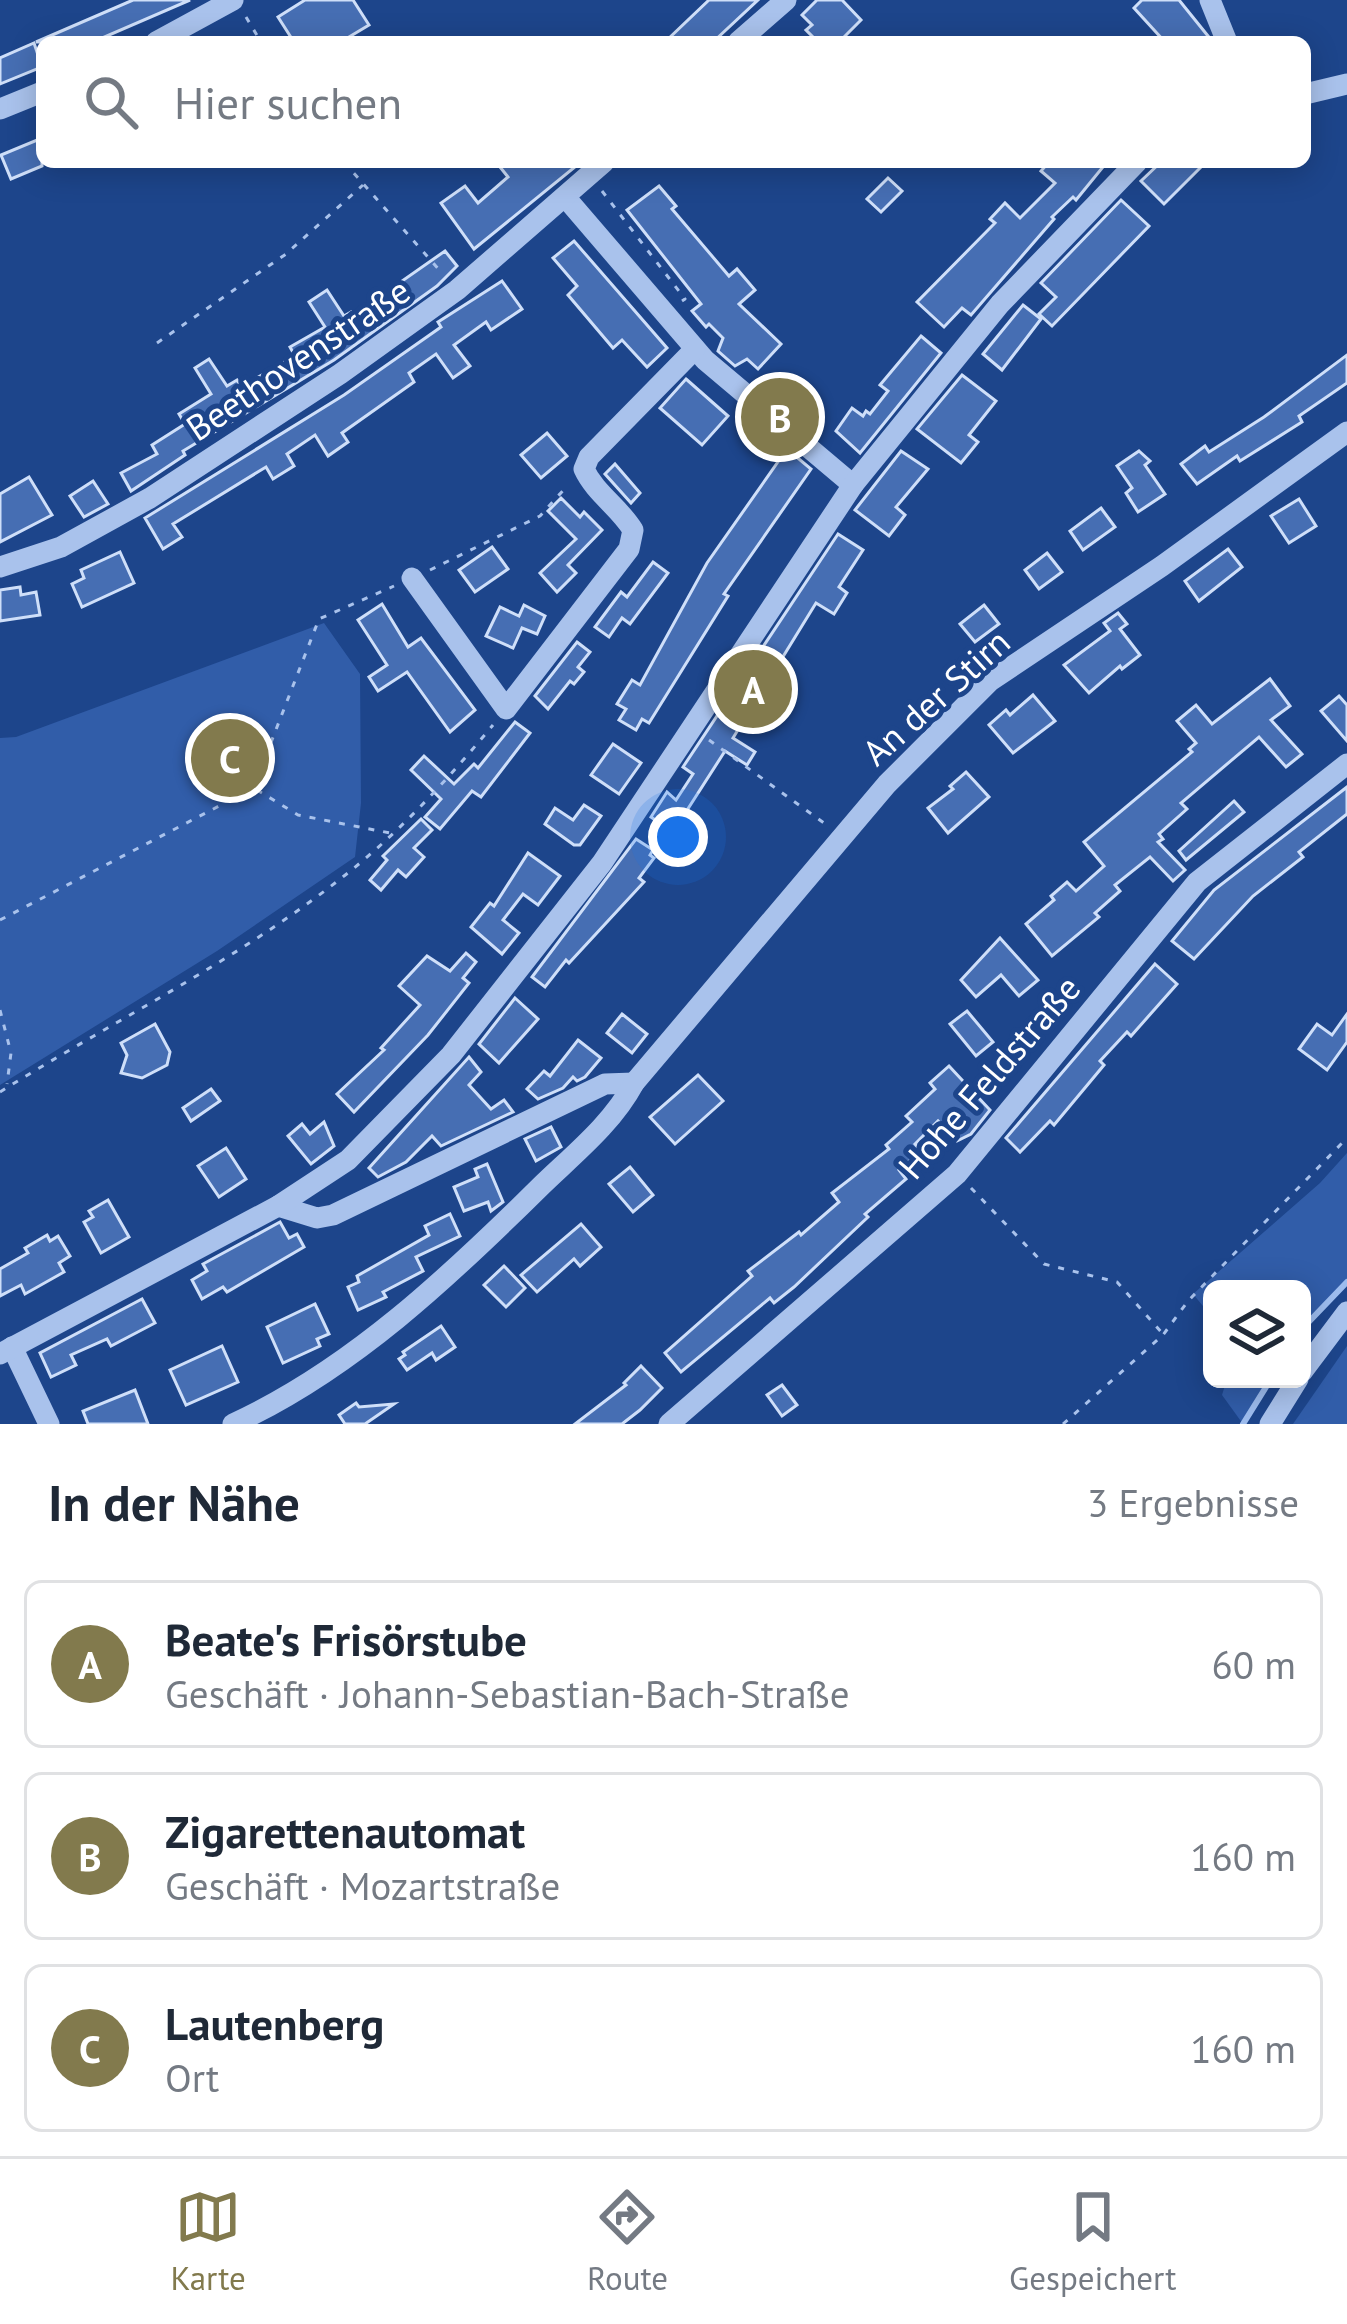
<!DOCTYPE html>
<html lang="de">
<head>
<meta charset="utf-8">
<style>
  body { margin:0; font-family:"PT Sans",sans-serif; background:#f6f6f7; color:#1f2937 }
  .controls { position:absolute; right:36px; bottom:36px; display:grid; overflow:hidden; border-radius:18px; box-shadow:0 6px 30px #0003 }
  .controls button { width:108px; height:108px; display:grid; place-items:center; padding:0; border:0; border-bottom:3px solid #e0e1e3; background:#fff; color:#1f2937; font:60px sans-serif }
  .you { position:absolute; left:678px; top:837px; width:42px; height:42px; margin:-30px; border:9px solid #fff; border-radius:50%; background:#1a73e8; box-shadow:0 0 0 18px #1a73e833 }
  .badge { display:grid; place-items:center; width:78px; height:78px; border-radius:50%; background:#827a4d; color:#fff; font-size:39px; font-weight:700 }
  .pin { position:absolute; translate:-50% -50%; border:6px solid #fff; box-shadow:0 3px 12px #0006 }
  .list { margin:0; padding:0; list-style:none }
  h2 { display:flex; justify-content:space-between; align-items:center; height:156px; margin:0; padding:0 48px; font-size:51px }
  h2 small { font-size:39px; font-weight:400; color:#747a83 }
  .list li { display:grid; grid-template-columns:78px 1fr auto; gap:36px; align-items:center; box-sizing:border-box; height:168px; margin:0 24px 24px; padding:0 24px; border:3px solid #e0e1e3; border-radius:18px }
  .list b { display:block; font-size:45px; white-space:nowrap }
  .list p { margin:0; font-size:39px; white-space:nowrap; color:#747a83 }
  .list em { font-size:39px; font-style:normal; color:#747a83 }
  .icon { flex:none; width:66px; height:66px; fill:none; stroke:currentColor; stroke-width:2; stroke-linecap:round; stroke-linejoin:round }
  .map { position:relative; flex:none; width:1347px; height:1424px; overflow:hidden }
  .search { position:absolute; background:#fff; box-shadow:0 6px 30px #0003; left:36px; right:36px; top:36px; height:132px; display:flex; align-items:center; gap:30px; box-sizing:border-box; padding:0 42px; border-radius:18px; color:#747a83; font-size:45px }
  .sheet { height:732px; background:#fff }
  nav { display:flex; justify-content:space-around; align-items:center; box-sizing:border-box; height:168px; border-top:3px solid #e0e1e3; background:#fff; font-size:33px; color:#747a83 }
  nav a { display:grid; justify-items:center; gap:6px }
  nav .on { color:#827a4d }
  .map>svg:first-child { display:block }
  .green { fill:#315da9 }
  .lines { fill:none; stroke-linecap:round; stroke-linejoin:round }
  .stream { stroke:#9dbcee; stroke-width:6 }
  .building { fill:#466eb3; stroke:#cfdff9; stroke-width:3 }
  .path { stroke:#a9c2ec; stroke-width:3; stroke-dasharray:6 9; stroke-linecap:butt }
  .minor { stroke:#a9c2ec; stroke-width:21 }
  .labels { text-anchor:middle; stroke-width:10; stroke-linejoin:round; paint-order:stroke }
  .street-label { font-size:36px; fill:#fff; stroke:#1d458b }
</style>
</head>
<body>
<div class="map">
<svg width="1347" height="1424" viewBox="0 0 1347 1424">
  <rect width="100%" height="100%" fill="#1d458b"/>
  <g class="green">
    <polygon points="324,623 360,674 361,803 355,857 217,951 0,1085 0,738 16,737"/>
    <polygon points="1347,1153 1347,1282 1302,1329 1302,1289 1212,1289 1212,1317 1193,1294 1320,1183"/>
    <polygon points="1347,1346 1347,1424 1293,1424"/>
    <polygon points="1227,1379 1271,1379 1243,1424 1222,1395"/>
  </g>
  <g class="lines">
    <g class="stream">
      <polyline points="1302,1329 1347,1282"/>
      <polyline points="1243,1424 1271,1379"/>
    </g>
  </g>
  <g class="building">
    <polygon points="133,0 190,0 93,42 36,42"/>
    <polygon points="305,0 353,0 369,25 349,37 352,42 294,42 278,17"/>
    <polygon points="709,0 758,0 713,42 665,42"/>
    <polygon points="817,0 842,0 861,20 839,42 818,42 806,30 812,25 802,15"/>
    <polygon points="1142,0 1179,0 1208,36 1202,42 1165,42 1134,8"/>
    <polygon points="34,43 42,67 0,84 0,58"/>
    <polygon points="42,138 42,166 11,179 1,155"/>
    <polygon points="496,162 581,162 474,249 441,203 465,186 478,203 508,177"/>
    <polygon points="1049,162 1107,162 1076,200 1073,197 1052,217 1054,219 971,315 962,308 944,327 917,302 995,223 990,219 1005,203 1020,218 1055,183 1041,171"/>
    <polygon points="1161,162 1206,162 1164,204 1141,181"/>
    <polygon points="888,178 902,191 881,212 867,199"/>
    <polygon points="659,186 676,206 672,209 729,276 737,269 755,290 739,304 781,344 758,369 747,359 735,366 718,351 723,338 709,324 706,327 692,311 701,304 627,210"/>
    <polygon points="1121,200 1149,226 1052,326 1039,314 1056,297 1041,283"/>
    <polygon points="574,241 667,348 647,367 622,340 613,348 568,295 577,286 553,258"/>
    <polygon points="445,251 457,266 437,286 334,360 183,451 185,455 131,491 121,473 157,454 152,445 185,424 179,414 211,394 195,368 209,359 227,386 237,380 241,387 295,356 290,347 325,327 309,302 327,290 344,316 351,312 359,326 409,291 402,281"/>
    <polygon points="502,281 522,309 491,330 486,322 454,345 470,366 453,378 436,354 409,373 414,382 342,433 348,442 328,456 315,435 287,454 294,466 273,479 266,467 173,524 182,537 163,549 145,518 344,395 441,327 438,322"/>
    <polygon points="1023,305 1041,319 1002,370 983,354"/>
    <polygon points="921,336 941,353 860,453 836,431 852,408 863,416 866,411 870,414 888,391 880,385"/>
    <polygon points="1347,355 1347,383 1299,416 1302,422 1240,461 1237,456 1197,484 1181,464 1205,446 1209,452 1264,417"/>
    <polygon points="962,375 996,401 969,435 978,442 961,463 917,429"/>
    <polygon points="686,379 728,416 702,445 660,408"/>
    <polygon points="547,433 567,456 541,478 521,455"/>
    <polygon points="787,449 811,469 724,594 728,596 649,723 642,719 636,730 619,720 626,709 617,704 632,680 640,685 707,563"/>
    <polygon points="901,451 928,469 896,507 905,515 889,536 855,510"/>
    <polygon points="1139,451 1150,461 1145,465 1165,494 1138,512 1126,493 1132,488 1117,466"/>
    <polygon points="615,464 640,493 631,503 605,474"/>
    <polygon points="29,477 52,515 0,542 0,494"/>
    <polygon points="93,481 108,504 84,517 70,496"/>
    <polygon points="561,498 580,517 584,512 602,530 568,565 576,573 557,592 540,573 576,539 548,511"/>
    <polygon points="1299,499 1316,526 1289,543 1271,516"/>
    <polygon points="1101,508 1115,527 1083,550 1070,531"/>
    <polygon points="838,534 863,550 839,587 847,593 834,614 816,603 733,738 755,752 747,765 725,751 684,815 689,819 679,832 670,825 668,829 651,817 667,792 676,800 693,774 683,767"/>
    <polygon points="492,547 508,569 475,592 459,570"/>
    <polygon points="1228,549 1242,567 1199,601 1185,581"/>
    <polygon points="120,552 134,583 82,607 72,584 84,578 81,570"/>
    <polygon points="1047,553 1062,572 1039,589 1025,570"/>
    <polygon points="653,562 668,573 630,624 622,618 609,637 595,627 621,592 627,597"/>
    <polygon points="20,587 21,595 36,592 40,615 0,621 0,590"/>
    <polygon points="382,604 408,647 421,638 475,710 450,732 407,672 378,691 369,677 387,665 358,620"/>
    <polygon points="524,605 545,616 537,634 522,628 513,648 486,636 500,607 519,616"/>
    <polygon points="984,605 999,624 975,642 960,624"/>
    <polygon points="1118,613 1127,624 1120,629 1140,655 1122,669 1120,666 1089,693 1064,665 1110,631 1104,623"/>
    <polygon points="577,642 590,652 578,667 584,672 574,684 570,681 548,709 535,696"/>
    <polygon points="1270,679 1290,706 1271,720 1302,754 1286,767 1259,737 1181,803 1187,809 1159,834 1163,839 1158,842 1185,870 1173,881 1150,857 1115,885 1120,891 1095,913 1099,917 1052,956 1026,924 1054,900 1051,896 1067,882 1076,891 1104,866 1084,842 1192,752 1189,749 1196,743 1177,721 1196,705 1212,724"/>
    <polygon points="1033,695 1055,721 1013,753 989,725 1006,710 1010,715"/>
    <polygon points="1339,696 1347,705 1347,741 1321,711"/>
    <polygon points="515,722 530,733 481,797 472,791 440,829 425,817 441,799 411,770 424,756 454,784 474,764 478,768"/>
    <polygon points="613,744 641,763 619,794 591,775"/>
    <polygon points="966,772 989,797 948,833 928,808 953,789 950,786"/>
    <polygon points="1347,787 1347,814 1299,852 1303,857 1253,896 1194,959 1172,941 1214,890"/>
    <polygon points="1234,801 1244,812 1186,860 1179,851"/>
    <polygon points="584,805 601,816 580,845 574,845 545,824 555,808 573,820"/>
    <polygon points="421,819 432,830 414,848 424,857 406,877 398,870 381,890 370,880 387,860 383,856"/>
    <polygon points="636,839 653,850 650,855 654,858 639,878 644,882 569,963 566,960 545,987 532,977"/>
    <polygon points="528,853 560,876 538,905 523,894 503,920 519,933 502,954 471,927 490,903 494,906"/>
    <polygon points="1000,938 1038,980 1019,996 1001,975 976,997 961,980"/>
    <polygon points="466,953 476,962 463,978 469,983 428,1035 354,1112 337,1094 384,1050 381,1048 420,1005 399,986 427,956 450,971"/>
    <polygon points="1155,964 1177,984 1131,1036 1127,1032 1100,1061 1104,1065 1054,1125 1050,1121 1020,1152 1006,1138"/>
    <polygon points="515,998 538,1019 499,1063 479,1044"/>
    <polygon points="967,1011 993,1042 976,1056 950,1024"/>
    <polygon points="622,1014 647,1034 632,1053 607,1033"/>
    <polygon points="1347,1014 1347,1042 1327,1070 1299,1049 1317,1024 1332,1035"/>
    <polygon points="155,1024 170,1052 167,1065 142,1078 121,1073 127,1055 121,1043"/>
    <polygon points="578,1040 601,1058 585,1077 577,1081 573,1077 563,1088 538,1099 527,1089 544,1071 550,1076"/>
    <polygon points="469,1057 481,1072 469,1085 491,1109 504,1100 513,1112 441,1146 432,1136 406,1162 378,1177 369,1168"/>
    <polygon points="949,1066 990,1110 971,1134 957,1141 938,1121 915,1144 921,1151 899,1170 906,1179 865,1214 868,1217 794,1287 774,1303 770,1298 681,1372 665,1353 752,1276 748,1271 799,1232 801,1235 839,1202 832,1193 889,1149 886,1145 912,1122 906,1116 935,1089 930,1083"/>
    <polygon points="698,1075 723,1101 675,1144 650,1117"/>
    <polygon points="211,1089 220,1101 191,1121 183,1108"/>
    <polygon points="324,1122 334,1146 311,1164 288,1136 302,1124 310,1134"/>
    <polygon points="551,1127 561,1147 536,1161 525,1139"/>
    <polygon points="226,1148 246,1179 219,1197 198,1166"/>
    <polygon points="487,1164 503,1202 491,1211 488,1202 464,1211 454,1187 478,1177 475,1169"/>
    <polygon points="630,1167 653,1195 633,1212 609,1184"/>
    <polygon points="108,1200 129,1237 101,1253 84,1222 93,1217 89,1211"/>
    <polygon points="450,1214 460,1236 416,1257 423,1271 383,1292 386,1297 358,1310 348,1287 359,1282 357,1276 429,1235 425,1226"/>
    <polygon points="280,1222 289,1238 297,1234 304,1247 227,1292 223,1287 202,1299 192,1280 207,1271 203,1264"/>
    <polygon points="581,1224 601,1247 580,1266 574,1259 537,1292 521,1275"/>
    <polygon points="47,1235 50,1241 58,1236 70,1256 59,1263 64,1272 25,1294 21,1285 0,1296 0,1269 28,1253 25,1248"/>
    <polygon points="504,1266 525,1288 506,1307 484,1285"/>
    <polygon points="142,1299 155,1323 111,1346 107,1339 71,1355 76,1365 51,1377 40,1353"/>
    <polygon points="315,1304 329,1334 317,1339 320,1346 283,1363 267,1327"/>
    <polygon points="441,1326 455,1347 436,1360 432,1353 407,1370 399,1359 405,1355 403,1352"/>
    <polygon points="222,1346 238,1382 186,1405 170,1370"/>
    <polygon points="641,1366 662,1388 640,1410 622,1424 575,1424 626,1385 624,1383"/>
    <polygon points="782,1385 797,1405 782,1416 767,1395"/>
    <polygon points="135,1390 148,1424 88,1424 83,1411"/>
    <polygon points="356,1403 359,1407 394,1404 365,1424 345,1424 339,1415"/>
  </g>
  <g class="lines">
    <g class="path">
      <polyline points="246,17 261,42"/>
      <polyline points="344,162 442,273"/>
      <polyline points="602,191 685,299 682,301"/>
      <polyline points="157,343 286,254 363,185"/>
      <polyline points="430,570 540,516 568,485"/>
      <polyline points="709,740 828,826"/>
      <polyline points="244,782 298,815 390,833"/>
      <polyline points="0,920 221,805 263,763 319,619 394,586"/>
      <polyline points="0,1010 11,1053 7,1084"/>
      <path d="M0,1092C115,1020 238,960 344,876C400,832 448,779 493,725"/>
      <polyline points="971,1188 1044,1264 1117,1282 1162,1333"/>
      <polyline points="1063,1424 1163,1335 1188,1301 1347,1138"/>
    </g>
    <g class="minor">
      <polyline points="1210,0 1227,42"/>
      <polyline points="156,42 233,0"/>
      <polyline points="738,42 786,0"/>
      <polyline points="1305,94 1347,84"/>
      <polyline points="0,109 42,92"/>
      <polyline points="566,198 705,360 853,485"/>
      <polyline points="0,567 61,547 150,498 340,374 457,290 604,162"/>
      <path d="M412,578L506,709L629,549L633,530C619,507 595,493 584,469L589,457L695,349"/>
      <polyline points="278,1206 317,1218 333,1215 605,1084 634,1083"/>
      <polyline points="12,1347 49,1424"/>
      <polyline points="0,1354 278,1206 348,1160 451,1055 602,863 853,485 1000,304 1137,162"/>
      <polyline points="1302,1372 1347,1312"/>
      <path d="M233,1424C351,1370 450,1276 541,1186C574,1154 612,1124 634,1083L887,784L990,681L1162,566L1347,432"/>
      <polyline points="669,1424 957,1174 1197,882 1347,764"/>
      <polyline points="1270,1424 1298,1379"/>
    </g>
  </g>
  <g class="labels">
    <g class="street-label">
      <text transform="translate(298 359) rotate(-34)" y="13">Beethovenstraße</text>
      <text transform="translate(936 697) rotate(-42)" y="13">An der Stirn</text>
      <text transform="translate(989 1077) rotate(-49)" y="13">Hohe Feldstraße</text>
    </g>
  </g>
</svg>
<div class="controls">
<button><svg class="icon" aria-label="layers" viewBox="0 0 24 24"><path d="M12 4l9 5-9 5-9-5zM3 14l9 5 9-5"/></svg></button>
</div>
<div class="you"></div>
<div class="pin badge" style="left:753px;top:689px">A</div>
<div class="pin badge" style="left:780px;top:417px">B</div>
<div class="pin badge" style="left:230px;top:758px">C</div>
<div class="search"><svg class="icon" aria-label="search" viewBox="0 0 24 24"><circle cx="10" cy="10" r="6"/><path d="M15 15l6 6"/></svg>Hier suchen</div>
</div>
<section class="sheet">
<h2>In der Nähe<small>3 Ergebnisse</small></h2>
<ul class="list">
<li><span class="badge">A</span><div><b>Beate's Frisörstube</b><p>Geschäft · Johann-Sebastian-Bach-Straße</p></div><em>60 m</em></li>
<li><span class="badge">B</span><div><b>Zigarettenautomat</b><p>Geschäft · Mozartstraße</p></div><em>160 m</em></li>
<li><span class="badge">C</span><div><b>Lautenberg</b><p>Ort</p></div><em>160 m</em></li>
</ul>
</section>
<nav>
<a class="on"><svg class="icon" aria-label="map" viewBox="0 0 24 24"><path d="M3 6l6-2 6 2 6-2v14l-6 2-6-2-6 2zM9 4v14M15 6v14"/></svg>Karte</a>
<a><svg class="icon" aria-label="directions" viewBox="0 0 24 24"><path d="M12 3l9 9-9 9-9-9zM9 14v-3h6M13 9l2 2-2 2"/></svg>Route</a>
<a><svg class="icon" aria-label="saved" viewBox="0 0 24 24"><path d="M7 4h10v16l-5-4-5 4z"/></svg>Gespeichert</a>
</nav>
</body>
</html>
